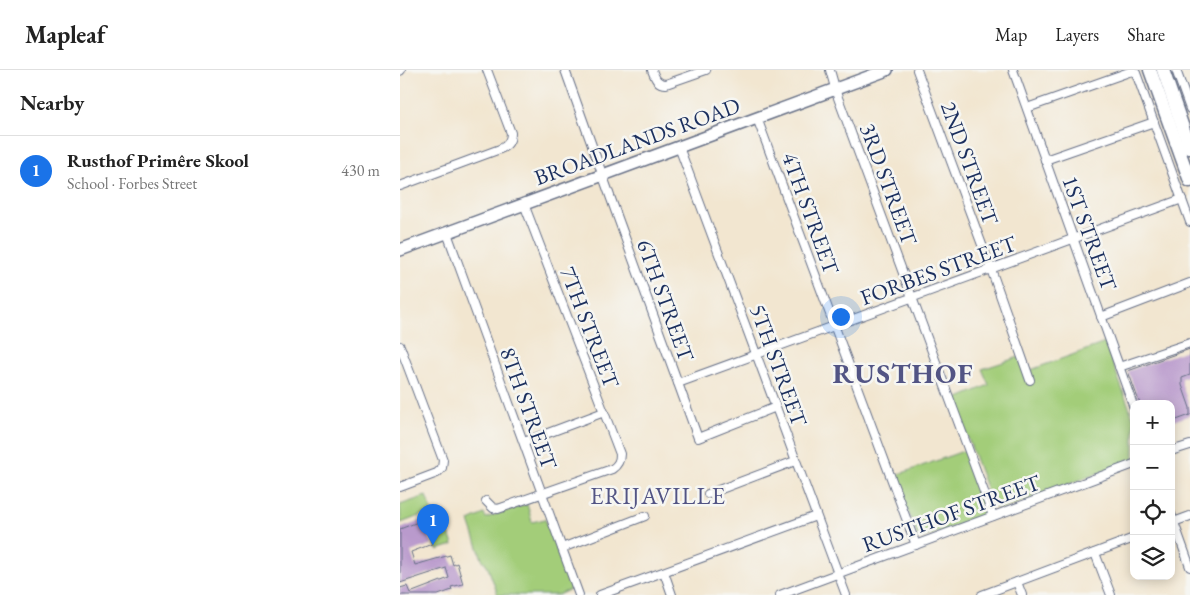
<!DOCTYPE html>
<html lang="en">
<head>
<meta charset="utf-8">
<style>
  body { margin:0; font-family:"EB Garamond",serif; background:#f6f6f6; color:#222 }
  .controls { position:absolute; right:15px; bottom:15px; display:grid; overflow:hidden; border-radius:10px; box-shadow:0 2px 12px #0003 }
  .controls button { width:45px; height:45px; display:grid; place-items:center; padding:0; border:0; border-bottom:1px solid #e0e0e0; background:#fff; color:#222; font:25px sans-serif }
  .you { position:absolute; left:440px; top:246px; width:18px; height:18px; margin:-12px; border:4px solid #fff; border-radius:50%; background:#1a73e8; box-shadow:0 0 0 8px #1a73e833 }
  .badge { display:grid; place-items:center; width:32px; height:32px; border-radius:50%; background:#1a73e8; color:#fff; font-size:16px; font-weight:700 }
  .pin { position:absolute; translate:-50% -41px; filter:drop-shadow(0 1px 2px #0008) }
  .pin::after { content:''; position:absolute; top:26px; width:18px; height:15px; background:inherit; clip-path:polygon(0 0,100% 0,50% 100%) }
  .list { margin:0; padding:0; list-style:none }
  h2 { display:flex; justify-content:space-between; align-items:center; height:65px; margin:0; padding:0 20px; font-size:21px }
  h2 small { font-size:16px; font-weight:400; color:#767676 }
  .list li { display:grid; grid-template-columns:32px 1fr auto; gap:15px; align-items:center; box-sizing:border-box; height:70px; padding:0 20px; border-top:1px solid #e0e0e0 }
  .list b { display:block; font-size:19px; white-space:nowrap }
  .list p { margin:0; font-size:16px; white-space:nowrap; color:#767676 }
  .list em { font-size:16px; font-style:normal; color:#767676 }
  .icon { flex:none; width:28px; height:28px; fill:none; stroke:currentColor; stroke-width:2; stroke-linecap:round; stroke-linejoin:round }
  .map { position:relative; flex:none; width:790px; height:525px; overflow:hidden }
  header { display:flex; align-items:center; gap:30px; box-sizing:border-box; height:70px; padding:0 25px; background:#fff; border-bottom:1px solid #e0e0e0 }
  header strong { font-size:24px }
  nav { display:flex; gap:28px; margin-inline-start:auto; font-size:18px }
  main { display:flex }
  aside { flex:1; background:#fff }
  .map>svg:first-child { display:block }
  .green { fill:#a3cd79; stroke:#5f7e6c }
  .building { fill:#b99acc }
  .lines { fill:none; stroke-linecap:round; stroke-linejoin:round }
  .minor-casing { stroke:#666f86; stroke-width:10 }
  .secondary-casing { stroke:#666f86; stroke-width:14 }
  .primary-casing { stroke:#666f86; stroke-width:15 }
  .minor { stroke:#fff; stroke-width:8 }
  .secondary { stroke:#fff; stroke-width:11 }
  .primary { stroke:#fff; stroke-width:12 }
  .labels { text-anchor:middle; stroke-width:5; stroke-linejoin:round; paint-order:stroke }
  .street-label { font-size:22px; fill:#1b2f5e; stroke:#f6f6f2 }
  .neighbourhood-label { font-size:24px; letter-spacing:1px; fill:#525484; stroke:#f6f6f2 }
  .district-label { font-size:28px; font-weight:bold; letter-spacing:1px; fill:#525484; stroke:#f6f6f2 }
</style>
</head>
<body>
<header>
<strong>Mapleaf</strong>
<nav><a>Map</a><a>Layers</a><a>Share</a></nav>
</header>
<main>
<aside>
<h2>Nearby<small></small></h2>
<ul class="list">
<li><span class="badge">1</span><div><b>Rusthof Primêre Skool</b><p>School · Forbes Street</p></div><em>430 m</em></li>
</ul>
</aside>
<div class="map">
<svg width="790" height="525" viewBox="0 0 790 525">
  <rect width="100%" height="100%" fill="#f6f6f2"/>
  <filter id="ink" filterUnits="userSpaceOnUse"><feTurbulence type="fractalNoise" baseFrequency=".02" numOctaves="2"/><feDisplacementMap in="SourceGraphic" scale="10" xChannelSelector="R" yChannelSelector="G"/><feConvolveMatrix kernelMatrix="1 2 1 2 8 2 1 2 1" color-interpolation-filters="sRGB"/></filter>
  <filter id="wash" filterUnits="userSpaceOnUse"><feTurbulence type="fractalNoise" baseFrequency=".0096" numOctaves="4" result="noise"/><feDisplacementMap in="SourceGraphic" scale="20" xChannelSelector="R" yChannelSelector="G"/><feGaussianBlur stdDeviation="1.12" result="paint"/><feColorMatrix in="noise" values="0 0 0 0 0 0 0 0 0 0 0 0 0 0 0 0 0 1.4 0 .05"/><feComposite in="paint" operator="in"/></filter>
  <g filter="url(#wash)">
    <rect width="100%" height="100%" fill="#f2e6d0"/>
    <g class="green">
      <polygon points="705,273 734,350 734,390 604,438 597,438 592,434 554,330 589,315 582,299 619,287 625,302"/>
      <polygon points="566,380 586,437 585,443 581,447 522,468 518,467 494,406"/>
      <polygon points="26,426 32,441 1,453 0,435"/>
      <polygon points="127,434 132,452 145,449 171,519 158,525 98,525 87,495 82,489 69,451 84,444 86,448"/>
      <polygon points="42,443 53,475 37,480 26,449"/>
    </g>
    <g id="blocks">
      <g class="building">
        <polygon points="790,279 790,305 782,308 782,315 790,338 790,345 771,352 771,334 740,334 728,301"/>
        <polygon points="23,450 32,474 11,482 15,495 50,485 53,495 57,493 63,514 51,517 52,520 38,525 0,525 0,518 7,516 10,523 49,508 46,498 0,513 0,459"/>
      </g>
    </g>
  </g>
  <g filter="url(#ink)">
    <use href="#blocks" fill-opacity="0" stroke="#666f86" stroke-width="1"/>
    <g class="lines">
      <defs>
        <g id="minor">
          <polyline points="165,0 215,140 298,368 376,337"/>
          <path d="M252,0C255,8 257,14 266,14L306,0"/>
          <polyline points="430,0 437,25 593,446"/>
          <polyline points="517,0 591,199 630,310"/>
          <polyline points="613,0 734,338"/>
          <polyline points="776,0 790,39"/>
          <polyline points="0,1 1,0"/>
          <polyline points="627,38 729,2 733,1 736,3 790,152"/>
          <polyline points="357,48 516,475"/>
          <polyline points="279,77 446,525"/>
          <polyline points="645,90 754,52"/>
          <path d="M0,116L100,79C108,76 111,70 111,63L87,0"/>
          <polyline points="47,163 179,525"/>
          <polyline points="701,247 790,213"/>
          <polyline points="0,276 43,390 42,398 37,403 0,417"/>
          <polyline points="719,297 790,273"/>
          <polyline points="278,313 782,129"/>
          <polyline points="124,372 204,342"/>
          <polyline points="771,381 790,375"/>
          <polyline points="308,424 395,391"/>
          <path d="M86,431L93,438L98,439L212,399C218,395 220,391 220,384L124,134"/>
          <polyline points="771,444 790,497"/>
          <polyline points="771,453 790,446"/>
          <polyline points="162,478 245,446"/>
          <polyline points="695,483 711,525"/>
          <polyline points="264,502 272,525"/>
          <polyline points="617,512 622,525"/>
          <polyline points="200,525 416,446"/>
          <polyline points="380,525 734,394"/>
          <polyline points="582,525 734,468"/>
        </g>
        <polyline id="secondary" points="0,180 487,0"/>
        <g id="primary">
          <polyline points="750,0 790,111"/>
          <polyline points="763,0 790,78"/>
        </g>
      </defs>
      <use href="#minor" class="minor-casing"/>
      <use href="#secondary" class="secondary-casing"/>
      <use href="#primary" class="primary-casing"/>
      <use href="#minor" class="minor"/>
      <use href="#secondary" class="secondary"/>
      <use href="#primary" class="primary"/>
    </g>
  </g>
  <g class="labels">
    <g class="street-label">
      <text transform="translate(237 71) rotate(-20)" y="8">BROADLANDS ROAD</text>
      <text transform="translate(570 93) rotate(70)" y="8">2ND STREET</text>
      <text transform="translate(489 114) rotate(70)" y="8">3RD STREET</text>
      <text transform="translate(411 143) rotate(70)" y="8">4TH STREET</text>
      <text transform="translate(690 163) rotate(70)" y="8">1ST STREET</text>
      <text transform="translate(538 200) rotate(-20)" y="8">FORBES STREET</text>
      <text transform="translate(266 230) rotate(70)" y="8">6TH STREET</text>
      <text transform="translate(190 257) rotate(69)" y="8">7TH STREET</text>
      <text transform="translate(379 295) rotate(70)" y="8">5TH STREET</text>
      <text transform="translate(129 338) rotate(70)" y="8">8TH STREET</text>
      <text transform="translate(551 443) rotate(-20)" y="8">RUSTHOF STREET</text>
    </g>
    <g class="neighbourhood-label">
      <text x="258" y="434">ERIJAVILLE</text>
    </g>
    <g class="district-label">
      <text x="503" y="313">RUSTHOF</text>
    </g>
  </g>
</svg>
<div class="controls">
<button>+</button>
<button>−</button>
<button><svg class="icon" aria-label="locate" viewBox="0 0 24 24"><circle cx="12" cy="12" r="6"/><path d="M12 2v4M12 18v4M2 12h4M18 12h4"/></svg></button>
<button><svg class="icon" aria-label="layers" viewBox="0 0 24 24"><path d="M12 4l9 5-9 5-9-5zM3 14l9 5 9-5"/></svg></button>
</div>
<div class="you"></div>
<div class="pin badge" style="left:33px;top:475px">1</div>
</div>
</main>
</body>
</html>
